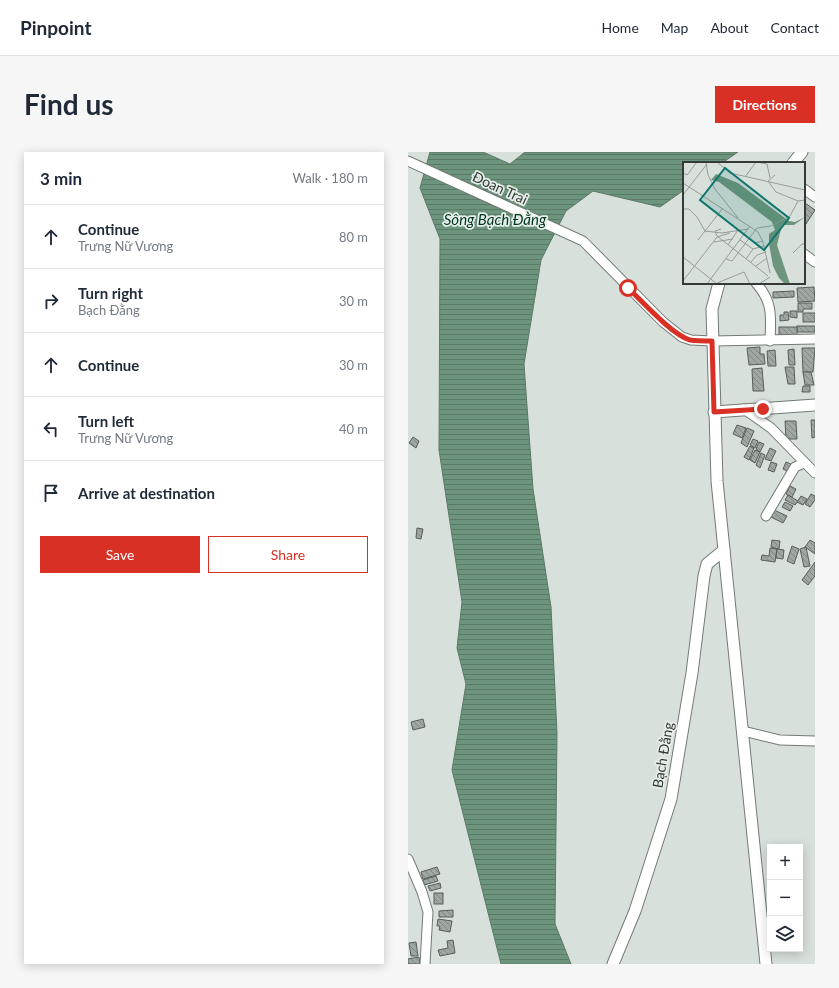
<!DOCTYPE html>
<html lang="en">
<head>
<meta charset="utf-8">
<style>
  body { margin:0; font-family:Lato,sans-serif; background:#f6f6f7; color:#1f2937 }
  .controls { position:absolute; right:12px; bottom:12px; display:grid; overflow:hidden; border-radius:0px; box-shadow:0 2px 10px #0003 }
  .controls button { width:36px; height:36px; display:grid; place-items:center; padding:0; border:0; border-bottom:1px solid #e0e1e3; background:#fff; color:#1f2937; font:20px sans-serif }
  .stop { position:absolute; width:12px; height:12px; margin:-9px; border:3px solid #d93025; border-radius:50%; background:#fff }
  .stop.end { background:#d93025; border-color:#fff; box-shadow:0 1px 4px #0008 }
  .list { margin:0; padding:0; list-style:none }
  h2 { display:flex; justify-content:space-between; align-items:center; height:52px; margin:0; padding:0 16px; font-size:17px }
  h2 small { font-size:13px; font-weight:400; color:#747a83 }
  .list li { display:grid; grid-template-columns:26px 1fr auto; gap:12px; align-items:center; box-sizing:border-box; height:64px; padding:0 16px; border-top:1px solid #e0e1e3 }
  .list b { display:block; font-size:15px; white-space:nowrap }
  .list p { margin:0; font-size:13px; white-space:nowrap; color:#747a83 }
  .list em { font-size:13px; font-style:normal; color:#747a83 }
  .actions { display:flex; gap:8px; padding:12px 16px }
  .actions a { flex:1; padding:9px 0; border:1px solid #d93025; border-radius:0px; text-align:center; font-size:14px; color:#d93025 }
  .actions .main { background:#d93025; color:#fff }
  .icon { flex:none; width:22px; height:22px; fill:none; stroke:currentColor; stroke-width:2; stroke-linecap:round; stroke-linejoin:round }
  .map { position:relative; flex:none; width:407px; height:812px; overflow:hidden; border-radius:0px }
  header { display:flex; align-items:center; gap:24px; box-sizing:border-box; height:56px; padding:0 20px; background:#fff; border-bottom:1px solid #e0e1e3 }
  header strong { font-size:19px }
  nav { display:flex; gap:22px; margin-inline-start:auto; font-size:14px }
  .intro { display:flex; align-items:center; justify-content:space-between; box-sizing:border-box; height:96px; padding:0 24px }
  h1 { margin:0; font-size:28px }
  .button { padding:10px 18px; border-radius:0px; background:#d93025; color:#fff; font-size:14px; font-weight:700 }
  main { display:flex; gap:24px; padding:0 24px }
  aside { flex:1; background:#fff; border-radius:0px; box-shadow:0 2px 10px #0003 }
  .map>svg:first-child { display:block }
  .water { fill:url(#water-rules); stroke:#5c7967 }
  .building { fill:url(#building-back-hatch); stroke:#585f5b }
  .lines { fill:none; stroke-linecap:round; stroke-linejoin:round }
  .minor-casing { stroke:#727a75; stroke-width:11 }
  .tertiary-casing { stroke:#727a75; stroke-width:13 }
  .minor { stroke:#fff; stroke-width:9 }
  .tertiary { stroke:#fff; stroke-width:11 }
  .route { stroke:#d93025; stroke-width:5 }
  .labels { text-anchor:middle; stroke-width:3.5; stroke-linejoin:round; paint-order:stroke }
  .street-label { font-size:14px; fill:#353937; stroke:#e5eee8 }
  .water-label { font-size:15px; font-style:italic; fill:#00361e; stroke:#e5eee8 }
  .inset-road { fill:none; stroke:#979d99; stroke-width:1 }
  .view { fill:#0f766e; fill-opacity:0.15; stroke:#0f766e; stroke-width:2 }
  .inset-edge { fill:none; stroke:#353937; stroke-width:2 }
</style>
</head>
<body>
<header>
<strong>Pinpoint</strong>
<nav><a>Home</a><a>Map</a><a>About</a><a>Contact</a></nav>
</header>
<div class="intro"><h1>Find us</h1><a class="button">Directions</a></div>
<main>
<aside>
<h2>3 min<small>Walk · 180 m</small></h2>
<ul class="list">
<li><svg class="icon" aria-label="ahead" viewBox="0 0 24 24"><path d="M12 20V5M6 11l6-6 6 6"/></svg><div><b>Continue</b><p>Trưng Nữ Vương</p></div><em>80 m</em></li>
<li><svg class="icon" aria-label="right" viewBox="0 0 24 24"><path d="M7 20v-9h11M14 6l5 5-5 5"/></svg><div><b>Turn right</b><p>Bạch Đằng</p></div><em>30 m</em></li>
<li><svg class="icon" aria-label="ahead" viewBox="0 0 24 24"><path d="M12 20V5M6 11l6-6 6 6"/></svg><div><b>Continue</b></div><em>30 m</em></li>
<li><svg class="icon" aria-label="left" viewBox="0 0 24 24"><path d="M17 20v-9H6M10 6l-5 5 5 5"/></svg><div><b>Turn left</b><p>Trưng Nữ Vương</p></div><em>40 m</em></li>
<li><svg class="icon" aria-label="arrive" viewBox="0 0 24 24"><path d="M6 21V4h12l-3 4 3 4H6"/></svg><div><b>Arrive at destination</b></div></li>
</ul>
<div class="actions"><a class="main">Save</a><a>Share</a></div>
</aside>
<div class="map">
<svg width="407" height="812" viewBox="0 0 407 812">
  <defs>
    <pattern id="water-rules" width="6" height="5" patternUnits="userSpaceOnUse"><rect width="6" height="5" fill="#6d947c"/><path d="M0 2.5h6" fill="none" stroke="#5a7a66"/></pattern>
    <pattern id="building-back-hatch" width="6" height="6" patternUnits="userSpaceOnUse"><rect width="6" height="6" fill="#9fa7a2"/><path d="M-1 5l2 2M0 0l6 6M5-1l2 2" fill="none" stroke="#828985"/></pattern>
  </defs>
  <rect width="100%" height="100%" fill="#d8e0db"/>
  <polygon class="water" points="22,0 75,0 102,12 117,0 330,0 314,11 276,11 276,38 252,55 185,39 158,59 133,108 116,212 125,337 143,455 149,581 147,772 163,812 93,812 44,618 58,532 49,496 54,450 31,298 32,87 12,36"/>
  <g class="building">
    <polygon points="397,51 407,58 398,72 396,71"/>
    <polygon points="406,135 407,149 390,150 389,136"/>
    <polygon points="386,139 386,145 365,146 365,140"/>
    <polygon points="390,151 404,151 404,157 395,157 395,160 390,160"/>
    <polygon points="382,159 389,159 389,166 382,165"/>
    <polygon points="376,160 380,160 381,168 372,169 372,163 376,163"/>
    <rect x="395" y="161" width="12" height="9"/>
    <rect x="389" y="174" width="18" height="6"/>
    <rect x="371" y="175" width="18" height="8"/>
    <polygon points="352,195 352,202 356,202 357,212 341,213 339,196"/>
    <polygon points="394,196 407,196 405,220 395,220"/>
    <polygon points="386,197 387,213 381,213 380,198"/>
    <polygon points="367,198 368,214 360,214 359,199"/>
    <polygon points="377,215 386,215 387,232 380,232"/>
    <polygon points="354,216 356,239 345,239 344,217"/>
    <polygon points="395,220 403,220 406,233 397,233"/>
    <polygon points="395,234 402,234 402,240 394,240"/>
    <polygon points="403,268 407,268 407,285 404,286"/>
    <polygon points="377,269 388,269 389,287 378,287"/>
    <polygon points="329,273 338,276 334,286 325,282"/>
    <polygon points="339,276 346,279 339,295 333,291"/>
    <polygon points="5,285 11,289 8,296 1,291"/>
    <polygon points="345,287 350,289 347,296 342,293"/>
    <polygon points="351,290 356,292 352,300 348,297"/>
    <polygon points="342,294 346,296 341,308 336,305"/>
    <polygon points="362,296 368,299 363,309 357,307"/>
    <polygon points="347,298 352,300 347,311 342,308"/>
    <polygon points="353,301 357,303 352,316 348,313"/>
    <polygon points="363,310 369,312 366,320 360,318"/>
    <polygon points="378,310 387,314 384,321 375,317"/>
    <polygon points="382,334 388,337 384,345 378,342"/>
    <polygon points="403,342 407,344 407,348 402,355 397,352"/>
    <polygon points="380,343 390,349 387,353 377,348"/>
    <polygon points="393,344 399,347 395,353 389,350"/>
    <polygon points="377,350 385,354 382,359 374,355"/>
    <polygon points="366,358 379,364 375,371 363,365"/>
    <polygon points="9,376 15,377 13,387 8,386"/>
    <polygon points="364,388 372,389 371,397 363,395"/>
    <polygon points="402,388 407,391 407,402 397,395"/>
    <polygon points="384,394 391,397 386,412 379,409"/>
    <polygon points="398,395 402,414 396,415 392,397"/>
    <polygon points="362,396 369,397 367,410 353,408 354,403 361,404"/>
    <polygon points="369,397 376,398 375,407 368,406"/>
    <polygon points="407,410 407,424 400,433 394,428"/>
    <polygon points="15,567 17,575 5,578 3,570"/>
    <polygon points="29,715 32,722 15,727 13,720"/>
    <polygon points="28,724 30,729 16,733 15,728"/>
    <polygon points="32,731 33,736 22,739 20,734"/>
    <rect x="26" y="741" width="9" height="11"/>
    <polygon points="45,758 45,765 31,765 31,759"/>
    <polygon points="30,767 44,769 42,780 31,778 32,774 29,774"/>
    <polygon points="45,788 47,801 32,804 30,798 40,796 39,789"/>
    <polygon points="8,790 10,804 3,804 1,791"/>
    <polygon points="11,805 12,812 0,812 0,807"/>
  </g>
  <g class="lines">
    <defs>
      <g id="minor">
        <polyline points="0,9 175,89 255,170 274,185 283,188 304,189 407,187"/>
        <polyline points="396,37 407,45"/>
        <polyline points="396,102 407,110"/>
        <path d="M348,131C365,150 363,164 362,189"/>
        <polyline points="336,257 363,276 407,321"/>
        <polyline points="358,364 387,315 396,311"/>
        <polyline points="335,579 372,588 407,589"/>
        <polyline points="0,707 14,740 20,760 17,812"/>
      </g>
      <g id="tertiary">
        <polyline points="385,11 394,0"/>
        <polyline points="311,131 304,157 309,329 358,812"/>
        <polyline points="306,260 407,253"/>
        <polyline points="205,812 227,759 263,647 284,521 296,424 299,412 316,398"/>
      </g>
    </defs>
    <use href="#minor" class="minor-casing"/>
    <use href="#tertiary" class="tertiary-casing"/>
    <use href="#minor" class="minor"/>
    <use href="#tertiary" class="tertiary"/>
  </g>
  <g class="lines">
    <path class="route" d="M220,136C234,149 264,183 282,188C289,189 297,189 304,189L306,260L355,257"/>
  </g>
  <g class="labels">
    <g class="street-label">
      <text transform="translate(92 36) rotate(25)" y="5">Đoan Trai</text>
      <text transform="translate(255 603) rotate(-80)" y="5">Bạch Đằng</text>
    </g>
    <g class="water-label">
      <text x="87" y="73">Sông Bạch Đằng</text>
    </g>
  </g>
  <g transform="translate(275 10)">
    <rect width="122" height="122" fill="#d8e0db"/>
    <path d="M33,12L55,21L106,59L112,60L122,55L111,63H99L94,83L107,122H102L96,116L90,104L86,82V72L92,68L89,60L36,20L28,18Z" fill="#6d947c"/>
    <path class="inset-road" d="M23,0L25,13L32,27L55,56M34,0L47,11L122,28M74,0L84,2L87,16M0,11L4,13L14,0M92,13L85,19L93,30L115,39M62,15L73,0M0,21L75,70L80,80L87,111M0,33L24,2M0,47H6L14,55L22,69L40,46M38,67L32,69L34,74L85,114M66,77L72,81L80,79M15,78L22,69L39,71L65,67M57,78L70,87M31,80L50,77M45,83L55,68M110,91L119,82H122M0,95L34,122M43,97L49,99L74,66L88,64L107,54L115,39L122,38M63,97L70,87L81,84M68,100L74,93L83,90M73,104L84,96M0,119L34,75L47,71M34,121L61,110L67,122M24,122L67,64M76,122L87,115"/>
    <path class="view" d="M42,6L106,56L81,88L17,38Z"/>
    <rect width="122" height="122" class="inset-edge"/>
  </g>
</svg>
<div class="controls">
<button>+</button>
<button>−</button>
<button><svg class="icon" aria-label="layers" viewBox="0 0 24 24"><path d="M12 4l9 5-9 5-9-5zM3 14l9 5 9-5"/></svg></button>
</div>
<div class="stop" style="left:220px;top:136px"></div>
<div class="stop end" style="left:355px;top:257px"></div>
</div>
</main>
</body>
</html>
